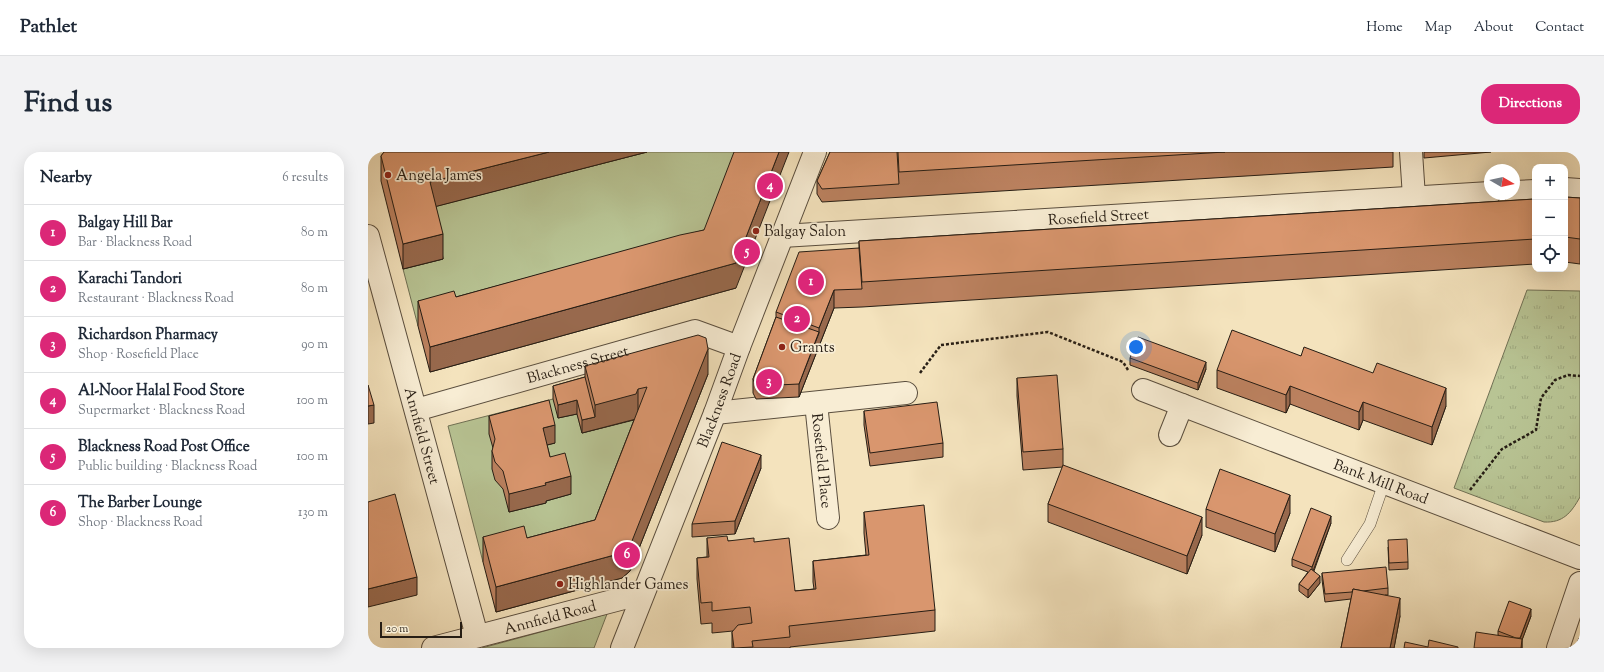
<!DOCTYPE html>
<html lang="en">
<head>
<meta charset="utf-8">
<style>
  body { margin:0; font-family:"Sorts Mill Goudy",serif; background:#f2f2f3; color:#1f2937 }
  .controls { position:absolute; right:12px; top:12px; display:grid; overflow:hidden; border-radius:8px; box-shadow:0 4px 16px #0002 }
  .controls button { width:36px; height:36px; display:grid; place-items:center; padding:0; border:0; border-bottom:1px solid #e0e1e3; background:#fff; color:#1f2937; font:20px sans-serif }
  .compass { position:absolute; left:1116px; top:12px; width:36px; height:36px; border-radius:50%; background:#fff; box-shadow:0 4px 16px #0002; rotate:99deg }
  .scale { position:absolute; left:12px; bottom:10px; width:82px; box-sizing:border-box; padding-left:4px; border:2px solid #261d14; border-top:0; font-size:11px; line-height:14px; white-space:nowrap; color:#261d14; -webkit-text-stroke:3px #f8edd4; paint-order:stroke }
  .you { position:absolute; left:768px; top:195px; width:14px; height:14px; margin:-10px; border:3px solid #fff; border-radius:50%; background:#1a73e8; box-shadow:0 0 0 6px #1a73e833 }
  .badge { display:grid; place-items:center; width:26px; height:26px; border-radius:50%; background:#db2777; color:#fff; font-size:13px; font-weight:700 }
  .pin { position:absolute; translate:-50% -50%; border:2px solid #fff; box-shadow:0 1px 4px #0006 }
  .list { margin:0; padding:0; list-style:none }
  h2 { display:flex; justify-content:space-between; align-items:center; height:52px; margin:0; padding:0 16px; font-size:17px }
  h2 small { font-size:13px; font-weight:400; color:#747a83 }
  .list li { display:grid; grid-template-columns:26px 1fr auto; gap:12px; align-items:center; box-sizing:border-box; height:56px; padding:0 16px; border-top:1px solid #e0e1e3 }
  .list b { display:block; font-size:15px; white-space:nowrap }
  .list p { margin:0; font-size:13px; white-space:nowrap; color:#747a83 }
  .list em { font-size:13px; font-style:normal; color:#747a83 }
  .icon { flex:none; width:22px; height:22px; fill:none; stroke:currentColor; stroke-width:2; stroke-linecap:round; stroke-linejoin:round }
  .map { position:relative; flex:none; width:1212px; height:496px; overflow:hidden; border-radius:16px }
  header { display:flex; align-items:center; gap:24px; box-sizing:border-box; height:56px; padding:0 20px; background:#fff; border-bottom:1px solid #e0e1e3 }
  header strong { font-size:19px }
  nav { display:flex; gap:22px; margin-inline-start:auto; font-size:14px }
  .intro { display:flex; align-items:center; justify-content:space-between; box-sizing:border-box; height:96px; padding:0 24px }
  h1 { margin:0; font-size:28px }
  .button { padding:10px 18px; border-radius:16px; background:#db2777; color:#fff; font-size:14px; font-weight:700 }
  main { display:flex; gap:24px; padding:0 24px }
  aside { flex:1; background:#fff; border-radius:16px; box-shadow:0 4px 16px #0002 }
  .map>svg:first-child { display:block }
  .green { fill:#b8c494; stroke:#6f7054 }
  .park { fill:url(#park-tufts); stroke:#6f7054 }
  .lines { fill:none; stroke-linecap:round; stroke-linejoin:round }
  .service-casing { stroke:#5a4e3e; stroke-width:12 }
  .minor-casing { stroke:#5a4e3e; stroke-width:24 }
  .tertiary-casing { stroke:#5a4e3e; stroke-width:24 }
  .path { stroke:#261d14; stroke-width:2.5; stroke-dasharray:3 2; stroke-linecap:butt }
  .service { stroke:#f8edd4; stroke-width:11 }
  .minor { stroke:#f8edd4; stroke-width:22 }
  .tertiary { stroke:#f8edd4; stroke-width:22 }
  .wall { fill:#bb815f; stroke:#261d14 }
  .shaded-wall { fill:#98694d; stroke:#261d14 }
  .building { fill:#d9966e; stroke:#261d14 }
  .poi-dot { fill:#8f2418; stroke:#f8edd4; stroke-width:1.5 }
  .labels { text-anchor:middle; stroke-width:3.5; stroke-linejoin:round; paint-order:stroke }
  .poi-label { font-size:15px; fill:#261d14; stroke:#f8edd4; text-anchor:start }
  .street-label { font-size:15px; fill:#261d14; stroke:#f8edd4 }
</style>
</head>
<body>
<header>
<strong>Pathlet</strong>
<nav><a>Home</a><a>Map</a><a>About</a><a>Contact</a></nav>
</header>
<div class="intro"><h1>Find us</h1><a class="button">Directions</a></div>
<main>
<aside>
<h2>Nearby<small>6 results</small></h2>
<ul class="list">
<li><span class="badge">1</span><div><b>Balgay Hill Bar</b><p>Bar · Blackness Road</p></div><em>80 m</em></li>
<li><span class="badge">2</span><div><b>Karachi Tandori</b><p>Restaurant · Blackness Road</p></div><em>80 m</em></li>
<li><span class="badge">3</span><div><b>Richardson Pharmacy</b><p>Shop · Rosefield Place</p></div><em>90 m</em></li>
<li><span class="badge">4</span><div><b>Al-Noor Halal Food Store</b><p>Supermarket · Blackness Road</p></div><em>100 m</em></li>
<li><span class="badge">5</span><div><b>Blackness Road Post Office</b><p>Public building · Blackness Road</p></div><em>100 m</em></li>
<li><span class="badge">6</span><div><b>The Barber Lounge</b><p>Shop · Blackness Road</p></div><em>130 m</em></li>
</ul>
</aside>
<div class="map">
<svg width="1212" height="496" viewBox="0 0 1212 496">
  <defs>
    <pattern id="park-tufts" width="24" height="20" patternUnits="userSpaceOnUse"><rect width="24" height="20" fill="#b8c494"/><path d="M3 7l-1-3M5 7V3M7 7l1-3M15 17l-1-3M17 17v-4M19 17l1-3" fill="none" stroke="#9ea87f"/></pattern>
  </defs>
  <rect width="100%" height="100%" fill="#f4e3bd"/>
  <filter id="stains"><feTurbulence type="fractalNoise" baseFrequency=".005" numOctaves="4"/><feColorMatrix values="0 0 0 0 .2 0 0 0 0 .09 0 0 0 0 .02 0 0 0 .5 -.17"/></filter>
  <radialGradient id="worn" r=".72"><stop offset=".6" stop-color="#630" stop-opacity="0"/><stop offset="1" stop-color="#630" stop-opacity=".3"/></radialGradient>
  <g class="green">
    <polygon points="279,0 376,0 336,103 50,174 35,117 75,107 62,56"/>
    <polygon points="185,247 209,262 214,281 268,267 227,393 155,399 115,410 80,274"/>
    <polygon points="239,462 226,496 114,496"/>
  </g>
  <path class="park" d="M1159,138L1212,139V345C1203,361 1195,371 1176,370L1086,336Z"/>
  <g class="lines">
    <defs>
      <polyline id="service" points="979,408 1002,372 1016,331"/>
      <g id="minor">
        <polyline points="1043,0 1046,45"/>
        <polyline points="1197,37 1212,38"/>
        <polyline points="1146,40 1167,39"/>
        <path id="s1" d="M0,84L109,484"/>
        <path id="s2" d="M414,84L1122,41"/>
        <path id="s3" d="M775,238L1212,406"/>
        <path id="s4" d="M448,251L460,366"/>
        <path id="s5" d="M48,258L327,179L371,195"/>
        <polyline points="347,261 538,241"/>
        <polyline points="802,283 814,253"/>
        <path id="s6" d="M65,496L275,441"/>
      </g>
      <g id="tertiary">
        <path id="s7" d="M254,496L347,261L371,195L447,0"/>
        <polyline points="1190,496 1212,431"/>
      </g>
    </defs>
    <use href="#service" class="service-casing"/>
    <use href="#minor" class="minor-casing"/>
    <use href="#tertiary" class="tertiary-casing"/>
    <g class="path">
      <polyline points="552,221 573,193 680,180 755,210 760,218"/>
      <polyline points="1102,338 1134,297 1168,278 1173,246 1187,228 1200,223 1212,224"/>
    </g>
    <use href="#service" class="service"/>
    <use href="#minor" class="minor"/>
    <use href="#tertiary" class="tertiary"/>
  </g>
  <g class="wall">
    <polygon points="16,0 279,0 68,54 75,107 35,117 13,29 13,4"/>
    <polygon points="462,0 1025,0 1025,15 454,50 449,42 449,29"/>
    <polygon points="1056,0 1123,0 1056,6"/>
    <polygon points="1197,45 1212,46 1212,112 1197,110"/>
    <polygon points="1167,47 1167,112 494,155 466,156 431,245 388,247 385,241 385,227 408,165 408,160 491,96 491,89"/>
    <polygon points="336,78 368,136 62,220 50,174 50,149 88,145"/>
    <polygon points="933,204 1078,254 1064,293 995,268 991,278 922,252 918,261 849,236 849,218"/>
    <polygon points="762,206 838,217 830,238 762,213"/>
    <polygon points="217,214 340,222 262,419 254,426 128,460 115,410 115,385 159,386 227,368 266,268 214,281 209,262 190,266 185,247 185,234 217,225"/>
    <polygon points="649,226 695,297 695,314 834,383 819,422 680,370 680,352 695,315 655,318 649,244"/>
    <polygon points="496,259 575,291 575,305 502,314 496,273"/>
    <polygon points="121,264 187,291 179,293 182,305 203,342 178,349 178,351 141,360 135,337 127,328 124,317 124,299 125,296 121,282"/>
    <polygon points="393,316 367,382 324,385 324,372"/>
    <polygon points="838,357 922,361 907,400 838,375"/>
    <polygon points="496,360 567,458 567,479 422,495 422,496 364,496 364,480 365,479 344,481 344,471 333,472 329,427 329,406 339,405 339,386 360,389 386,390 427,439 446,437 445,430 445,409 498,403 496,381"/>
    <polygon points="963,371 946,419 952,431 940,446 931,439 931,432 940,420 924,414 924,407"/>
    <polygon points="1020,395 1040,410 1040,417 1021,418"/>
    <polygon points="954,421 1020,436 1020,443 1017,443 1032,464 1026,496 973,496 983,447 957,450 954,428"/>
    <polygon points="1163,464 1154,488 1154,496 1130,483 1130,479"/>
  </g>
  <g class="shaded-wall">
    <polygon points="181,0 279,0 62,56 62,30"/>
    <polygon points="411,0 421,0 368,136 62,220 62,195 368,111"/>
    <polygon points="75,82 75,107 35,117 35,92"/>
    <polygon points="466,138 466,156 431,245 431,232 451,181 451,176"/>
    <polygon points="340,197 340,222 262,419 254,426 128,460 128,435 254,401"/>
    <polygon points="838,210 838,217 830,238 830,231"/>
    <polygon points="922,234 922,252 918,261 918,243"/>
    <polygon points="1078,236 1078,254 1064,293 1064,275"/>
    <polygon points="270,237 270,262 268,267 214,281 214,268 227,265 227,253"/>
    <polygon points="209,248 209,262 190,266 190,253"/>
    <polygon points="995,250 995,268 991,278 991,260"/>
    <polygon points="6,253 6,271 0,272 0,254"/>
    <polygon points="187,273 187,291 175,294 175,276"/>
    <polygon points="393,303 393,316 367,382 367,369"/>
    <polygon points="203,324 203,342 178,349 178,351 141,360 141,342 177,331"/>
    <polygon points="922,343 922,361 907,400 907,382"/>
    <polygon points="963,364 963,371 944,422 944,415"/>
    <polygon points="834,365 834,383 819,422 819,404"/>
    <polygon points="952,424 952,431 940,446 940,438"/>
    <polygon points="49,425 49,443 0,455 0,437"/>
    <polygon points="1032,446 1032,464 1026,496 1022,496"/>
    <polygon points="1163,457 1163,464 1154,488 1154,496 1153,496 1152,487"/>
  </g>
  <g class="building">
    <polygon points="16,0 181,0 62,30 75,82 35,92 13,4"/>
    <polygon points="366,0 411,0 368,111 62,195 50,149 86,139 88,145 312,83 336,78"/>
    <polygon points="462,0 529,0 531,32 454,37 449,29"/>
    <polygon points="530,0 857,0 531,20"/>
    <polygon points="1197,45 1212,46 1212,87 1197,85"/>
    <polygon points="1167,47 1167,87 494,130 491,89"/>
    <polygon points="491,96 494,137 466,138 451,176 408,160 431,100"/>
    <polygon points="408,165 451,180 431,232 388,234 385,227"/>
    <polygon points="864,178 933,204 936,195 1005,221 1009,211 1078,236 1064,275 995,250 991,260 922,234 918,243 849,218"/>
    <polygon points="330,183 338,186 340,197 262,394 254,401 128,435 115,385 156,374 159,386 227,368 279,235 270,237 268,242 227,253 217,214"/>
    <polygon points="770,185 838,210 830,231 762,206"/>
    <polygon points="689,223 695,297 655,300 649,226"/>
    <polygon points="217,225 227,265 214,268 209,248 190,253 185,234"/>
    <polygon points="0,233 6,253 0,254"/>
    <polygon points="181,248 187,273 175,276 182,305 197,301 203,324 177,331 178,333 141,342 135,319 127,310 124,299 127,287 121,264"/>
    <polygon points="569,250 575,291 502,301 496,259"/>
    <polygon points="354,290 393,303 367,369 324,372"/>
    <polygon points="695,313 834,365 819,404 680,352"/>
    <polygon points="852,317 922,343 907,382 838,357"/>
    <polygon points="27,342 49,425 0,437 0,350"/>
    <polygon points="556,353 567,458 421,474 422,485 384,489 385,495 366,496 364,480 370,473 384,471 382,455 344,459 344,450 333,451 329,406 341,405 339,386 359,384 360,389 386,386 386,390 421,386 427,439 448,437 445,409 501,403 496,360"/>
    <polygon points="943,356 963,364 944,415 924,407"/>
    <polygon points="1039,387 1040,410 1021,411 1020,388"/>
    <polygon points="1018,415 1020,436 995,439 985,437 984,440 957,442 954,421"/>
    <polygon points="943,417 952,424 940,438 931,432"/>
    <polygon points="985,437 1032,446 1022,496 973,496"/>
    <polygon points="1141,449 1163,457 1152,486 1148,486 1130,479"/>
    <polygon points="1108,480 1154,487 1153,496 1106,496"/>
    <polygon points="1211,486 1212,486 1212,496 1207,496"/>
    <polygon points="1061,488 1090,495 1090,496 1036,496 1037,490 1060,495"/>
  </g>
  <g class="poi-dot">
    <circle cx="20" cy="23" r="4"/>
    <circle cx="388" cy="79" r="4"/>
    <circle cx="414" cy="195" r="4"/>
    <circle cx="192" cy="432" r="4"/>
  </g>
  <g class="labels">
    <g class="poi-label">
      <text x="28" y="28">Angela James</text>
      <text x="396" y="84">Balgay Salon</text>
      <text x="422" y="200">Grants</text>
      <text x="200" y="437">Highlander Games</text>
    </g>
    <g class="street-label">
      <text dy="5" stroke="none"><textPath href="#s2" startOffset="317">Rosefield Street</textPath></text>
      <text dy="5" stroke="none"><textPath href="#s5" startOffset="168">Blackness Street</textPath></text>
      <text dy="5" stroke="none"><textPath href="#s7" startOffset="266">Blackness Road</textPath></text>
      <text dy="5" stroke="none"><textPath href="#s1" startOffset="207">Annfield Street</textPath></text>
      <text dy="5" stroke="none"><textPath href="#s4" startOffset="58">Rosefield Place</textPath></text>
      <text dy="5" stroke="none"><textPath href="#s3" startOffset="255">Bank Mill Road</textPath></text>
      <text dy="5" stroke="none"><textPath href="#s6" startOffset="121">Annfield Road</textPath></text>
    </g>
  </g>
  <rect width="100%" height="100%" filter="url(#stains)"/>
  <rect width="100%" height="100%" fill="url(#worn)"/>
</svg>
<div class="controls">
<button>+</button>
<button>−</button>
<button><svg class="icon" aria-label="locate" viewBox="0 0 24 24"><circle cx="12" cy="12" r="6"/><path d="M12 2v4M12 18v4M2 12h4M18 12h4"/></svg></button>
</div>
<svg class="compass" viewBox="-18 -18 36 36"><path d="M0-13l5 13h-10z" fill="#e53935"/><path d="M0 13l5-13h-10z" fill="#747a83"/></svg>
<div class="scale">20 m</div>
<div class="you"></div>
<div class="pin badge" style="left:443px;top:130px">1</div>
<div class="pin badge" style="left:429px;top:167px">2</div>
<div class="pin badge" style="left:401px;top:230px">3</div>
<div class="pin badge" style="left:402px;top:34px">4</div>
<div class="pin badge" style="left:379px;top:100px">5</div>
<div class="pin badge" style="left:259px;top:403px">6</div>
</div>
</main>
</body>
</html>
